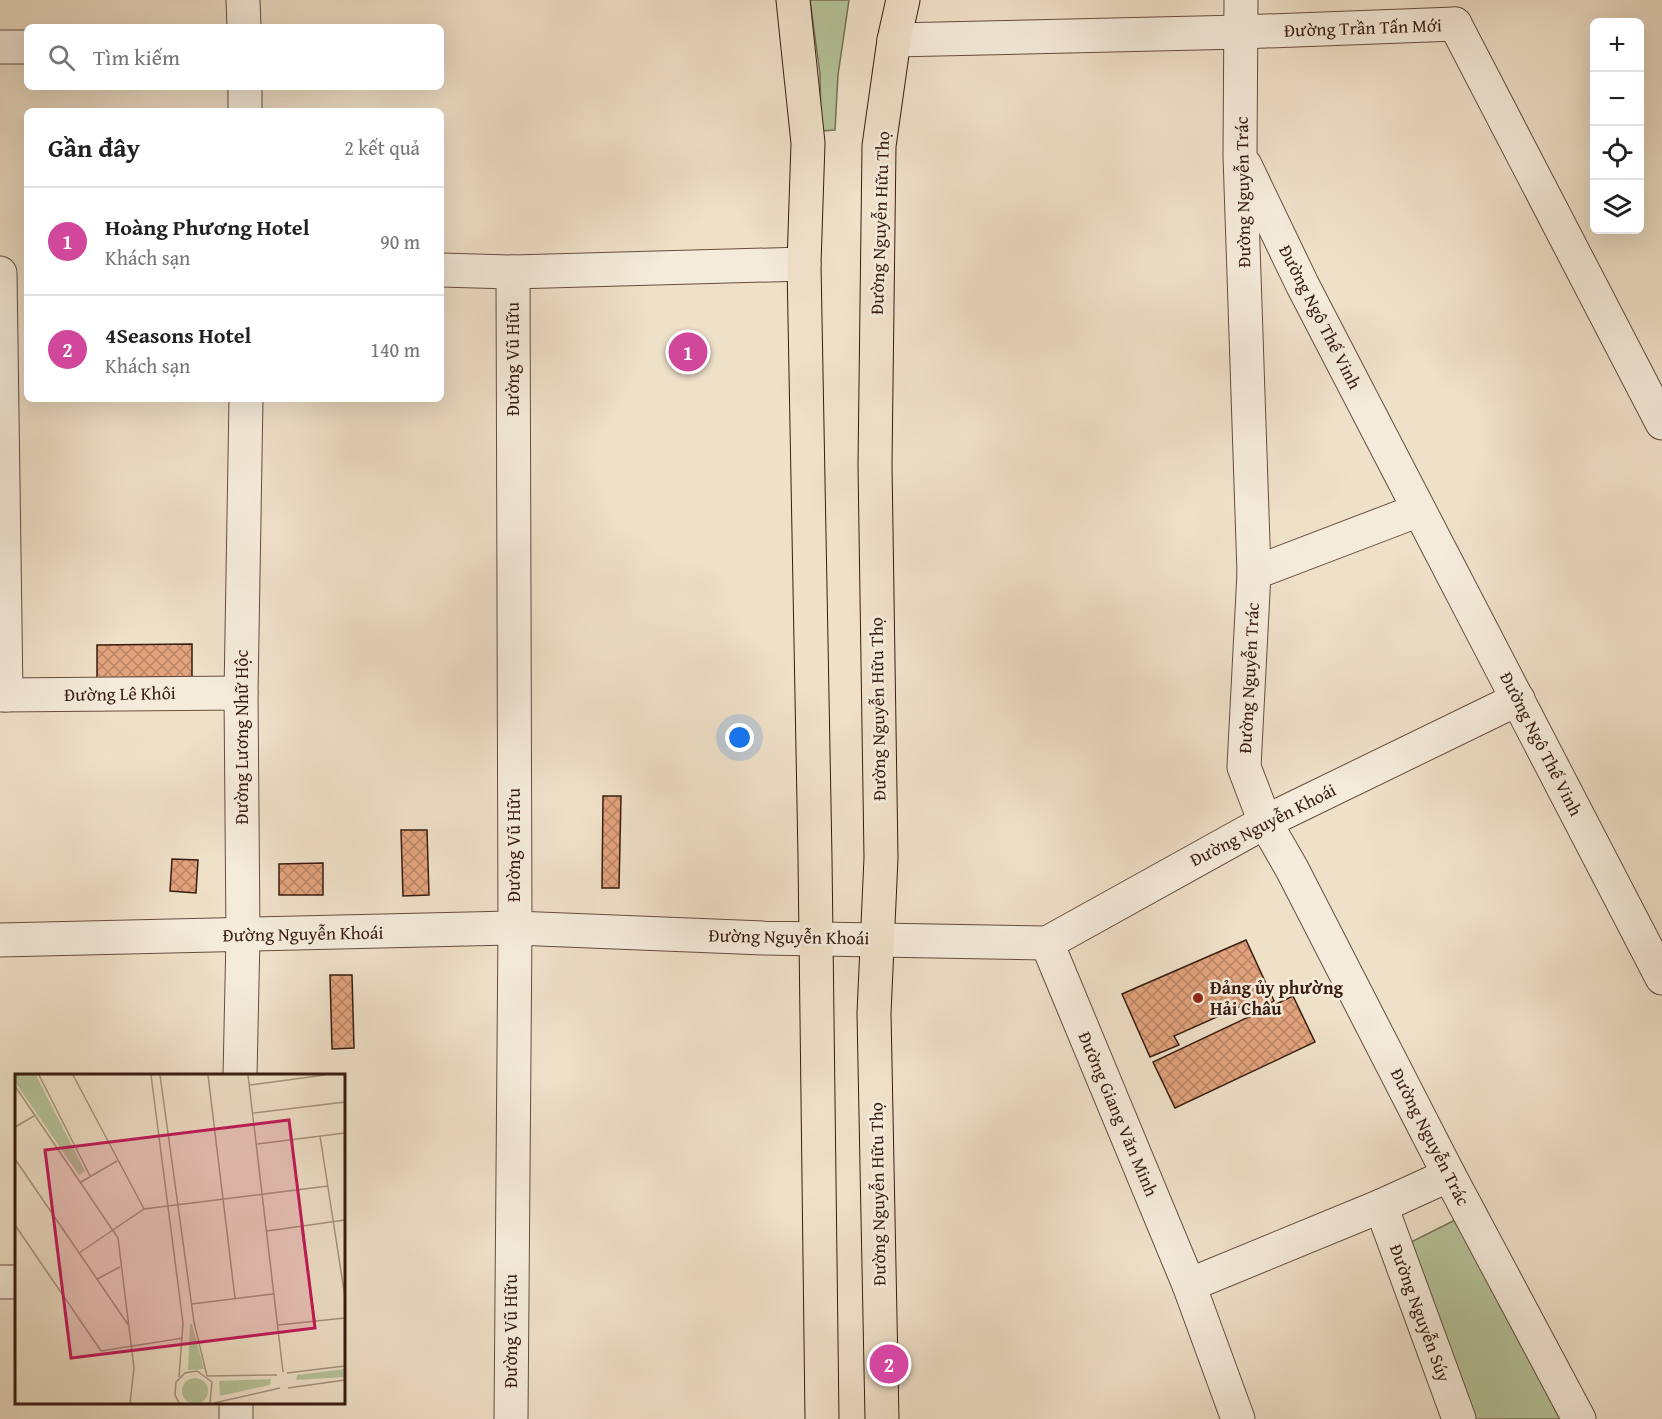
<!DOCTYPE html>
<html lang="vi">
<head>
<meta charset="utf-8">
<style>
  body { margin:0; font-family:"Gentium Book Plus",serif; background:#f6f6f6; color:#202124 }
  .controls { position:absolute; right:18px; top:18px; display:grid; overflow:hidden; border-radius:9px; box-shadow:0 6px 24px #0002 }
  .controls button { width:54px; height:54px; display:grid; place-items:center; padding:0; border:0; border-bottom:2px solid #e0e0e0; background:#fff; color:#202124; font:30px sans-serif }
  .you { position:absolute; left:740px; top:738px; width:21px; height:21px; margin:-15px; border:4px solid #fff; border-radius:50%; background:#1a73e8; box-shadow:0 0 0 9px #1a73e833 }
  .badge { display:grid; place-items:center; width:39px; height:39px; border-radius:50%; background:#0b8043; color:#fff; font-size:20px; font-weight:700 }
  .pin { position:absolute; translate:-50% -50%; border:3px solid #fff; box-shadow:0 2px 6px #0006 }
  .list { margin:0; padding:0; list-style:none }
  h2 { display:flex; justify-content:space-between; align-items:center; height:78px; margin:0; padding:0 24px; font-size:26px }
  h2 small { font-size:20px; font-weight:400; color:#757577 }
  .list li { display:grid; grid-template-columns:39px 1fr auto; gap:18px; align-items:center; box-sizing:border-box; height:108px; padding:0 24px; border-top:2px solid #e0e0e0 }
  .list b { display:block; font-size:22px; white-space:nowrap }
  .list p { margin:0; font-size:20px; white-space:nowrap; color:#757577 }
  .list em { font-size:20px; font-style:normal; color:#757577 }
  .icon { flex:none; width:33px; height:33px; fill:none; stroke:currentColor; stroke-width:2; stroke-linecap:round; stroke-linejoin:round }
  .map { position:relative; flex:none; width:1662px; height:1419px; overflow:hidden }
  .search { position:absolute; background:#fff; box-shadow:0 6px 24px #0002; left:24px; top:24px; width:420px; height:66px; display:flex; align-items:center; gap:15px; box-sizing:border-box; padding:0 21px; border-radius:9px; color:#757577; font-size:22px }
  .panel { position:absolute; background:#fff; box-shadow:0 6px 24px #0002; left:24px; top:108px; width:420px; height:294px; border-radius:9px }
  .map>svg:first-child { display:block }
  .green { fill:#b5c399; stroke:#767054; stroke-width:1.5 }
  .building { fill:url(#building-cross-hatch); stroke:#381c10; stroke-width:1.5 }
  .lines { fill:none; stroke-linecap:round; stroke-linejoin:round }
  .minor-casing { stroke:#664d3e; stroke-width:35 }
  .major-casing { stroke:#381c10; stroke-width:35 }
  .minor { stroke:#f5ebdb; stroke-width:33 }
  .major { stroke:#efe0c8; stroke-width:33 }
  .poi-dot { fill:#8f2418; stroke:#f5ebdb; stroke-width:2 }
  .labels { text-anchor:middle; stroke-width:5; stroke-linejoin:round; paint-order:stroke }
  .street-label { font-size:18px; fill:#381c10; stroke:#f5ebdb }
  .poi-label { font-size:18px; font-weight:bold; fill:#381c10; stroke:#f5ebdb; text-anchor:start }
  .inset-road { fill:none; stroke:#a6927e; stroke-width:1.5 }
  .view { fill:#c2185b; fill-opacity:0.15; stroke:#c2185b; stroke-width:3 }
  .inset-edge { fill:none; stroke:#381c10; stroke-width:3 }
</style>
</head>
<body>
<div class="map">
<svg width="1662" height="1419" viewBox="0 0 1662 1419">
  <defs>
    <pattern id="building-cross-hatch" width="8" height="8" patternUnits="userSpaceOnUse" patternTransform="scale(1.5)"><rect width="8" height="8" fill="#e2a37d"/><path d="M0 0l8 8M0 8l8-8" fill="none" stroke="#b88465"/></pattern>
  </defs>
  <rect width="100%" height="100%" fill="#efe0c8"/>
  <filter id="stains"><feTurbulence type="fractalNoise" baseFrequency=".00333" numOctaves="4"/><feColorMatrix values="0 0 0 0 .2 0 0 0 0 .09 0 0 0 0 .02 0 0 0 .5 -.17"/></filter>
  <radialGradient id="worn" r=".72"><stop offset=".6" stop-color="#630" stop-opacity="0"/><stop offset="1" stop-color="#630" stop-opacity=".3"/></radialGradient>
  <g class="green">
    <polygon points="810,0 849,0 838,75 835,130 821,131 820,74"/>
    <polygon points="1457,1219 1560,1419 1474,1419 1409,1243"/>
  </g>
  <g class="building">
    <polygon points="192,644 192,677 97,678 97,645"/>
    <polygon points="603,796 621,796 619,888 602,888"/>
    <polygon points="401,830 427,830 429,895 403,896"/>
    <polygon points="172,859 198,860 196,893 170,891"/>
    <polygon points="323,863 323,895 279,895 279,864"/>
    <polygon points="1246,940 1274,1001 1250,1012 1246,1004 1174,1036 1179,1045 1150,1057 1122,994"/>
    <polygon points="330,975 352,975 354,1048 332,1049"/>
    <polygon points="1293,996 1315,1042 1175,1108 1153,1062"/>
  </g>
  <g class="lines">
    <defs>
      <g id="minor">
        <polyline points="243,0 244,27"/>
        <polyline points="1241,0 1240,156 1254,573 1244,767 1265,822 1292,869 1449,1175 1579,1419"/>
        <polyline points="1455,24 1662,423"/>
        <polyline points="894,40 1241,32 1455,24"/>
        <polyline points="0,47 27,47"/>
        <polyline points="245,87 245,111"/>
        <polyline points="1245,165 1302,284 1662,978"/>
        <polyline points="441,270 513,272 804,264"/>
        <polyline points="0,273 6,695"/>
        <polyline points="1254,573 1419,510"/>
        <polyline points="0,695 241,693"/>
        <polyline points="0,940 515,928 764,938 1047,943 1265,822 1518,699"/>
        <polyline points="1047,943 1189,1285 1238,1419"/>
        <polyline points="240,1076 243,936 241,693 246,399"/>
        <polyline points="1381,1206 1459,1419"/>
        <polyline points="0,1282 16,1282"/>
        <polyline points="1189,1285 1381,1206 1449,1175"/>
        <polyline points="236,1419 236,1402"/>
        <polyline points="511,1419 515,928 513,272"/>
      </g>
      <g id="major">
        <polyline points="793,0 808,143 804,264 815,858 822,1419"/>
        <polyline points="882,1419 874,1013 881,858 875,465 879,146 894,40 903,0"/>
      </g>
    </defs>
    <use href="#minor" class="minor-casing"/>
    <use href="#major" class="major-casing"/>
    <use href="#minor" class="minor"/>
    <use href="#major" class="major"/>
  </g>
  <circle class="poi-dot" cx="1198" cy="998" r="6"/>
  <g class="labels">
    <g class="street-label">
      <text transform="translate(1363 28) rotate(-2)" y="6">Đường Trần Tấn Mới</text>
      <text transform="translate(1243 192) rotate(-91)" y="6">Đường Nguyễn Trác</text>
      <text transform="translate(880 223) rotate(-88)" y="6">Đường Nguyễn Hữu Thọ</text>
      <text transform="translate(1320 317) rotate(63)" y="6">Đường Ngô Thế Vinh</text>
      <text transform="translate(513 359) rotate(-90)" y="6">Đường Vũ Hữu</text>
      <text transform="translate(1249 678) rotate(-87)" y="6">Đường Nguyễn Trác</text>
      <text transform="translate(120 694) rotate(-1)" y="6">Đường Lê Khôi</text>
      <text transform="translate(878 709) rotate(-91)" y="6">Đường Nguyễn Hữu Thọ</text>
      <text transform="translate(242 737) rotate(-90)" y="6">Đường Lương Nhữ Hộc</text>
      <text transform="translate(1541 744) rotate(63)" y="6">Đường Ngô Thế Vinh</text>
      <text transform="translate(1263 825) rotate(-27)" y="6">Đường Nguyễn Khoái</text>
      <text transform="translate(514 845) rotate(-90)" y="6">Đường Vũ Hữu</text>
      <text transform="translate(303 934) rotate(-1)" y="6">Đường Nguyễn Khoái</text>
      <text transform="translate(789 937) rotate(1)" y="6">Đường Nguyễn Khoái</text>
      <text transform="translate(1118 1114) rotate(67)" y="6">Đường Giang Văn Minh</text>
      <text transform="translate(1430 1137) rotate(63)" y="6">Đường Nguyễn Trác</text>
      <text transform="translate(878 1194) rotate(-91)" y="6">Đường Nguyễn Hữu Thọ</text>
      <text transform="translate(1420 1313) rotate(70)" y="6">Đường Nguyễn Súy</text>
      <text transform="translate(511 1331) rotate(-90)" y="6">Đường Vũ Hữu</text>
    </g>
    <g class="poi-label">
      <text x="1210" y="994">Đảng ủy phường<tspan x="1210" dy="21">Hải Châu</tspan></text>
    </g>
  </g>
  <g transform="translate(15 1074)">
    <rect width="330" height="330" fill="#efe0c8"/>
    <path d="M0,1H21L70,97L64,101L0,8ZM175,250H177L189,295L173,296ZM330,295V303L281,306L282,301ZM167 317a13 13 0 1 1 26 0a13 13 0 1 1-26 0ZM256,305L255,311L205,322L204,307Z" fill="#b5c399"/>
    <path class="inset-road" d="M24,1L75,102M58,1L129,135M136,1L168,249L164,303M145,1L179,248L192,302M193,1L220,224M233,1L268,298M235,11L310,1M0,12L103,164L119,294L115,329M238,39L330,28M0,53L19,42M305,62L330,223M242,70L330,59M0,85L114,252M66,108L102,87M0,151L86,277L168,264M286,152L300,247M252,157L330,146M64,179L129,135L313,112M82,205L105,193M177,230L258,220M263,251L330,244M272,299L330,292M192,302L262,301M273,314L330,306M164,329L160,321L161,308L170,299L182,297L197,308L195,329M199,329L265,314"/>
    <path class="view" d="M274,46L300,254L56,284L30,76Z"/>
    <rect width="330" height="330" class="inset-edge"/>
  </g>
  <rect width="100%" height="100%" filter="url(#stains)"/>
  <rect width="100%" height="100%" fill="url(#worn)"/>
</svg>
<div class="controls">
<button>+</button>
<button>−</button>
<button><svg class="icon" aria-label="locate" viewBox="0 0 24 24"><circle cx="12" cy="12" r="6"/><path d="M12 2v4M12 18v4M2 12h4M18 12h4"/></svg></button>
<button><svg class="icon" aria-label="layers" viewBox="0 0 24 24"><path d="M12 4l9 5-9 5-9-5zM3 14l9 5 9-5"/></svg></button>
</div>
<div class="you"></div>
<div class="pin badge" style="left:688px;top:352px;background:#d1479c">1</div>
<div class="pin badge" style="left:889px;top:1364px;background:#d1479c">2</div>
<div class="search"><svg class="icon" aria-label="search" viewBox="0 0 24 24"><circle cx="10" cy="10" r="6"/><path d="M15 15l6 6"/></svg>Tìm kiếm</div>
<section class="panel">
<h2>Gần đây<small>2 kết quả</small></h2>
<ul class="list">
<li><span class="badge" style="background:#d1479c">1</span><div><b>Hoàng Phương Hotel</b><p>Khách sạn</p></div><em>90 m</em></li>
<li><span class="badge" style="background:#d1479c">2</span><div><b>4Seasons Hotel</b><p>Khách sạn</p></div><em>140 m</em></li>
</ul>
</section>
</div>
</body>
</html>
